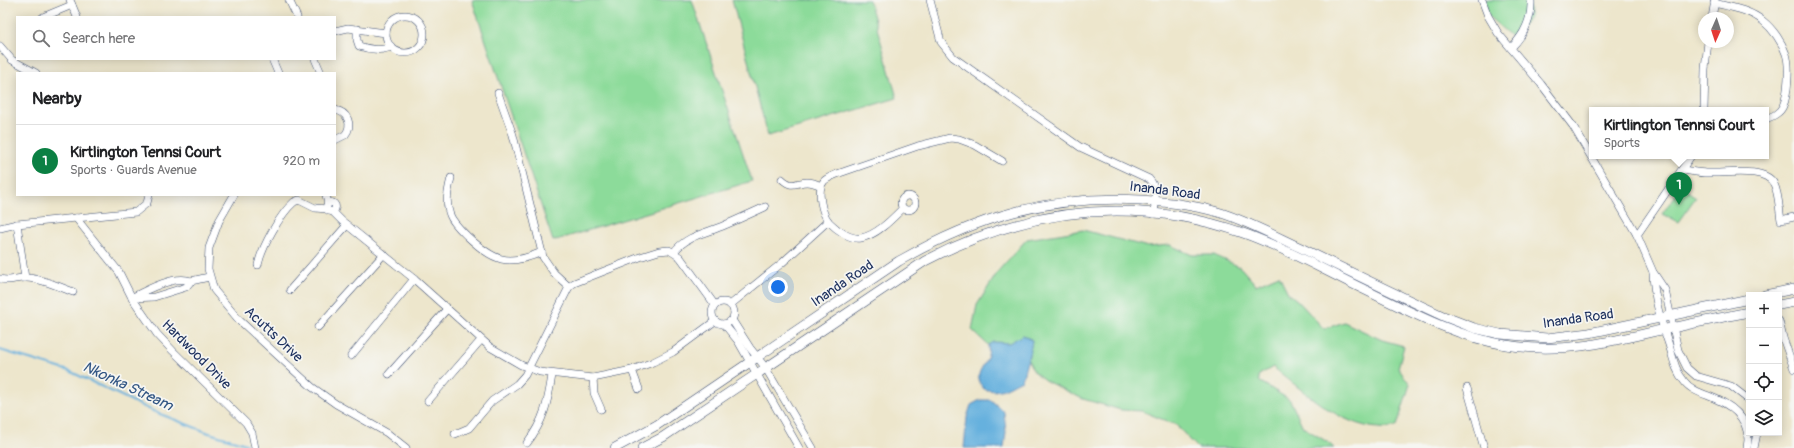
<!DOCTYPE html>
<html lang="en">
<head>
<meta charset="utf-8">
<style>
  body { margin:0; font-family:Pangolin,sans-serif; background:#f2f2f2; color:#202124 }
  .controls { position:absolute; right:12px; bottom:12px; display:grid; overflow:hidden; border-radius:0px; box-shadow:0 2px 10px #0003 }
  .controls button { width:36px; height:36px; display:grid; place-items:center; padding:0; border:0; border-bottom:1px solid #e0e0e0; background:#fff; color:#202124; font:20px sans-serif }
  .compass { position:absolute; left:1698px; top:12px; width:36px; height:36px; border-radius:50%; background:#fff; box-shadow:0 2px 10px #0003; rotate:183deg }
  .you { position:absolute; left:778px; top:287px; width:14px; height:14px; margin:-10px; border:3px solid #fff; border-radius:50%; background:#1a73e8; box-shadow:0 0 0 6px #1a73e833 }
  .badge { display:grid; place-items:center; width:26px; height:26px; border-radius:50%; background:#0b8043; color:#fff; font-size:13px; font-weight:700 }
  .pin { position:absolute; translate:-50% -33px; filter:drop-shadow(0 1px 2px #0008) }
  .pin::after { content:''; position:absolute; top:21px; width:14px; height:12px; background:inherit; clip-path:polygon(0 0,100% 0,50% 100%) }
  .popup { position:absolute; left:1589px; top:107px; width:180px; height:52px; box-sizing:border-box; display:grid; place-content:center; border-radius:0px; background:#fff; filter:drop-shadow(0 1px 3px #0005); font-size:13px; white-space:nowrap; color:#757577 }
  .popup b { font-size:15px; color:#202124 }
  .popup::after { content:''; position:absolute; left:50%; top:100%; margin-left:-8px; border:8px solid transparent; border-top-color:#fff }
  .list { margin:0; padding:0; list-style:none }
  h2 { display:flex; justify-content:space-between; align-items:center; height:52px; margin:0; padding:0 16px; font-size:17px }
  h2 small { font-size:13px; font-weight:400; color:#757577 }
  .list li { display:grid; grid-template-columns:26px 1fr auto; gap:12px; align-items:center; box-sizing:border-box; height:72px; padding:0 16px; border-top:1px solid #e0e0e0 }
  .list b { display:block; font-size:15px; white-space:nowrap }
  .list p { margin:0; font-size:13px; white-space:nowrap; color:#757577 }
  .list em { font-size:13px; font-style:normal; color:#757577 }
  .icon { flex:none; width:22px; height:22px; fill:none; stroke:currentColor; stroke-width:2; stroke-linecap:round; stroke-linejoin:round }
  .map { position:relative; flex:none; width:1794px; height:448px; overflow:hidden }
  .search { position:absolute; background:#fff; box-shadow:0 2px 10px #0003; left:16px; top:16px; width:320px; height:44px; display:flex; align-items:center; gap:10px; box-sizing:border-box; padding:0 14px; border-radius:0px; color:#757577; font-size:15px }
  .panel { position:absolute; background:#fff; box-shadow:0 2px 10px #0003; left:16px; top:72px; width:320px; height:124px; border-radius:0px }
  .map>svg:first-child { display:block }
  .green { fill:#8cdb9a; stroke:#54857c }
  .water { fill:#66b1de; stroke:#40709e }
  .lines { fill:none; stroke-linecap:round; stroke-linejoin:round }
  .stream { stroke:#66b1de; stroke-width:2 }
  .minor-casing { stroke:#3a4a6e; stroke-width:8 }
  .major-casing { stroke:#3a4a6e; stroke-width:10 }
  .minor { stroke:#fff; stroke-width:7 }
  .major { stroke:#fff; stroke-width:9 }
  .labels { text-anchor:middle; stroke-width:3.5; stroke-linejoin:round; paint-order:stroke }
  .street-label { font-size:14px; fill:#1b2f5e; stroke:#f6f6f2 }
  .water-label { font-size:15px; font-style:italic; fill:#325684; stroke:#f6f6f2 }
</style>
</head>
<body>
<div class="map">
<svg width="1794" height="448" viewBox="0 0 1794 448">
  <rect width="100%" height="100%" fill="#f6f6f2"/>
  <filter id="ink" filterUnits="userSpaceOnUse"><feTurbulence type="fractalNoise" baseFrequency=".025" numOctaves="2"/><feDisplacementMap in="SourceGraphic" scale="8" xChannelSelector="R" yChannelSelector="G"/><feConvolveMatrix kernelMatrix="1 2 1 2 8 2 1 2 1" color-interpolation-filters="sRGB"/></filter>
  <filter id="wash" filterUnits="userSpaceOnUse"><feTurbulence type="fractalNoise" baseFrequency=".012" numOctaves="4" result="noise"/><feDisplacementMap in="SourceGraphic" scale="16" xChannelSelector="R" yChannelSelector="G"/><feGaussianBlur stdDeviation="0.9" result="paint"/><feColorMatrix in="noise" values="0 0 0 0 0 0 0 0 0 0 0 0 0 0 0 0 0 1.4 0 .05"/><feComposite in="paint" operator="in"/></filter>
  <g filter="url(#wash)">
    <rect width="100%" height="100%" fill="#ede6cc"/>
    <g class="green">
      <polygon points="472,0 692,0 752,181 553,241"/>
      <polygon points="732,0 869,0 897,98 768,136"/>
      <polygon points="1485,0 1529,0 1530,17 1512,37 1488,16"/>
      <polygon points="1681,187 1696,197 1678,222 1662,214"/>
      <path d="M1083,230L1148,247L1170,245L1192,255H1214L1240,267L1256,285L1279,275L1288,293L1298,301L1324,329L1344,322L1382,340L1404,346L1398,368L1410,384L1397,426C1391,427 1384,429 1379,428C1340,426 1302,390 1273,367L1259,375V381L1290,400L1303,427L1329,443L1334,448H1198L1176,425L1142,411L1121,410L1083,399L1046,381L1034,372L1028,360L1032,340L1023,335L1009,343L993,342L988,345L972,330L977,305L999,270L1027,239Z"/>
    </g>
    <g class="water">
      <path d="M1023,335L1032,340L1031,347L1022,380C1007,387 1001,394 984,389C972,373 984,369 988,355C989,352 988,348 988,345L993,342L1009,343Z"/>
      <polygon points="980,400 991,400 1004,412 1006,432 1004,448 964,448 967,417 971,405"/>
    </g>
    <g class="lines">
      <polyline class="stream" points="0,350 69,371 155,412 209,433 246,444"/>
    </g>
  </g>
  <g filter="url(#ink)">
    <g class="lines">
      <defs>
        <g id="minor">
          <polyline points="70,0 77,17"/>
          <polyline points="289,0 297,17"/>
          <path d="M930,0L941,42L953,57L1080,147L1149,179C1158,188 1155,202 1154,214"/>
          <polyline points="1482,0 1488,16 1498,33 1541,84 1573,126 1637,235 1653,272 1665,290 1678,350 1687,368 1696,376 1731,386 1749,400"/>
          <path d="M1714,3C1731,7 1750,10 1763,21C1773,29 1782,42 1786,54C1790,65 1788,95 1783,106C1780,113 1773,116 1766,119"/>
          <circle cx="405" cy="34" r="19"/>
          <polyline points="43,17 72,5"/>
          <polyline points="1712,18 1715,0"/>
          <path d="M357,29V40L359,46C367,49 384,52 391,46"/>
          <polyline points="335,31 348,28 386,33"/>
          <polyline points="0,46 12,60 36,73"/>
          <path d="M1511,48C1525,34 1532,19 1531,0"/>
          <polyline points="272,59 278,73"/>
          <polyline points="315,59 321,73"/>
          <polyline points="498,93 513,135 543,257 554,273 569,287"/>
          <path d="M335,110C348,112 353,125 345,135L335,140"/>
          <polyline points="1704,110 1705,69 1708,42"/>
          <path d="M1683,170C1691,171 1699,173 1707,173C1724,174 1765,166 1774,184C1779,194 1779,209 1781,220L1794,217"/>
          <path d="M451,178C448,190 445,203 450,215C453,223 461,230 467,236C494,261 507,267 542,252"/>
          <path d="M782,179C793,189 796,182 807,182C812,182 817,184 821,186"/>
          <polyline points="234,195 219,221 209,248 208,269 214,290 238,319 312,387 336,404 387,433 406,448"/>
          <polyline points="326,195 328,204"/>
          <circle cx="908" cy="203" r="7"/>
          <circle cx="331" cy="207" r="4.5"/>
          <path d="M903,208C892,219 877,235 861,238C850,240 836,229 829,222C822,214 816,190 824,181C827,178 832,176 837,174L918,146L950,138L959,139L975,145L1002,161"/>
          <polyline points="333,212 342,221 414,279 490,347 521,365 540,372 593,378 632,370 653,362 673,352 715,321"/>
          <polyline points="76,218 119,272 132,298 157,334 173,351 246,423 252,433 255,448"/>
          <polyline points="17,224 25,278"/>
          <polyline points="0,228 17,224 136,212 147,203 149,195"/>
          <polyline points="1637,235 1691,156"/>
          <path d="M674,252C687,235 707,233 725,225C739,219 752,213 765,207"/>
          <path d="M258,265C262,247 280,214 294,202L299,200L315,208L327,209"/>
          <path d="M1653,273C1654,298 1660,318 1668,342C1673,356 1674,369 1684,381C1691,391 1705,394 1716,399C1737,408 1752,424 1747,448"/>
          <path d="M0,279C11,282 14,278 25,278C38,277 60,287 73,292"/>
          <polyline points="290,290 347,225"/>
          <path d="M133,297C148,289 175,275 191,281"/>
          <polyline points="132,298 154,297 186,287 191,281 209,277"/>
          <circle cx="723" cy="313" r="11"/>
          <polyline points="730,305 782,263 828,221"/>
          <polyline points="732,320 750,348 765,367 813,448"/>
          <polyline points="1779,321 1783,338 1794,369"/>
          <polyline points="724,324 738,341 799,448"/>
          <polyline points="318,327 384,254"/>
          <polyline points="351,356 414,279"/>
          <polyline points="632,370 639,389"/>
          <polyline points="389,374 447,309"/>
          <polyline points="593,378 594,393 601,409"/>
          <polyline points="1467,388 1484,448"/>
          <polyline points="428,401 481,340"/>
          <polyline points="455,434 469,428 492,401 517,384 525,375 569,287 574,283 640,257 659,251 669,250 680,257 715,305"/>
          <path d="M527,443C544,421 548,402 552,375"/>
          <polyline points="1754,448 1757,433"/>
        </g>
        <g id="major">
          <polyline points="1765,295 1794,289"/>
          <polyline points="1779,305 1794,302"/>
          <path d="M615,448L657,425L899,261C978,216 1049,195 1141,200C1168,202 1195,205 1221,213C1249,222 1275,236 1301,248C1348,271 1395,294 1443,316L1474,328L1500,334L1547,338L1589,333L1749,299"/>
          <path d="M642,448L663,437L925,261C1027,208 1134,195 1243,233C1283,247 1320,268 1357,286C1405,309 1453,336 1506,345C1559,354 1605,343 1656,331C1687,325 1718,318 1749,312"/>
        </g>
      </defs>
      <use href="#minor" class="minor-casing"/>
      <use href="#major" class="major-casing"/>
      <use href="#minor" class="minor"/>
      <use href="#major" class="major"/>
    </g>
  </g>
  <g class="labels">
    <g class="street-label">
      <text transform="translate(1165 190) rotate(7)" y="5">Inanda Road</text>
      <text transform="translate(842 283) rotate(-34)" y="5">Inanda Road</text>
      <text transform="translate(1578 318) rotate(-8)" y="5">Inanda Road</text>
      <text transform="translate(274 334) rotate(43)" y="5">Acutts Drive</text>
      <text transform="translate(197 354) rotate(45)" y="5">Hardwood Drive</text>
    </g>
    <g class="water-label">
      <text transform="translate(128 386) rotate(25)" y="5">Nkonka Stream</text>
    </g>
  </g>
</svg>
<div class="controls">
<button>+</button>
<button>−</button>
<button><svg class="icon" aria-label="locate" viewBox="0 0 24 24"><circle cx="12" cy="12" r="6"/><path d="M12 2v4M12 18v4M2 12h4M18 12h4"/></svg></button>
<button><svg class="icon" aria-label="layers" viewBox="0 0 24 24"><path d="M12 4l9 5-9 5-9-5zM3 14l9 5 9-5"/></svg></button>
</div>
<svg class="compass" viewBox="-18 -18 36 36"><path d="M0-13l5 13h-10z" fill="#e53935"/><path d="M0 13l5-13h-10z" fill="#757577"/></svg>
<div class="you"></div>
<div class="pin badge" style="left:1679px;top:205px">1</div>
<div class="popup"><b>Kirtlington Tennsi Court</b>Sports</div>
<div class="search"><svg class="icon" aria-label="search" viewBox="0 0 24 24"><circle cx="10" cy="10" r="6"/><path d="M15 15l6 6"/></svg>Search here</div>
<section class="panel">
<h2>Nearby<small></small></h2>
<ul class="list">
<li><span class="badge">1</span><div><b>Kirtlington Tennsi Court</b><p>Sports · Guards Avenue</p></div><em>920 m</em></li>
</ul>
</section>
</div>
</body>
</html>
